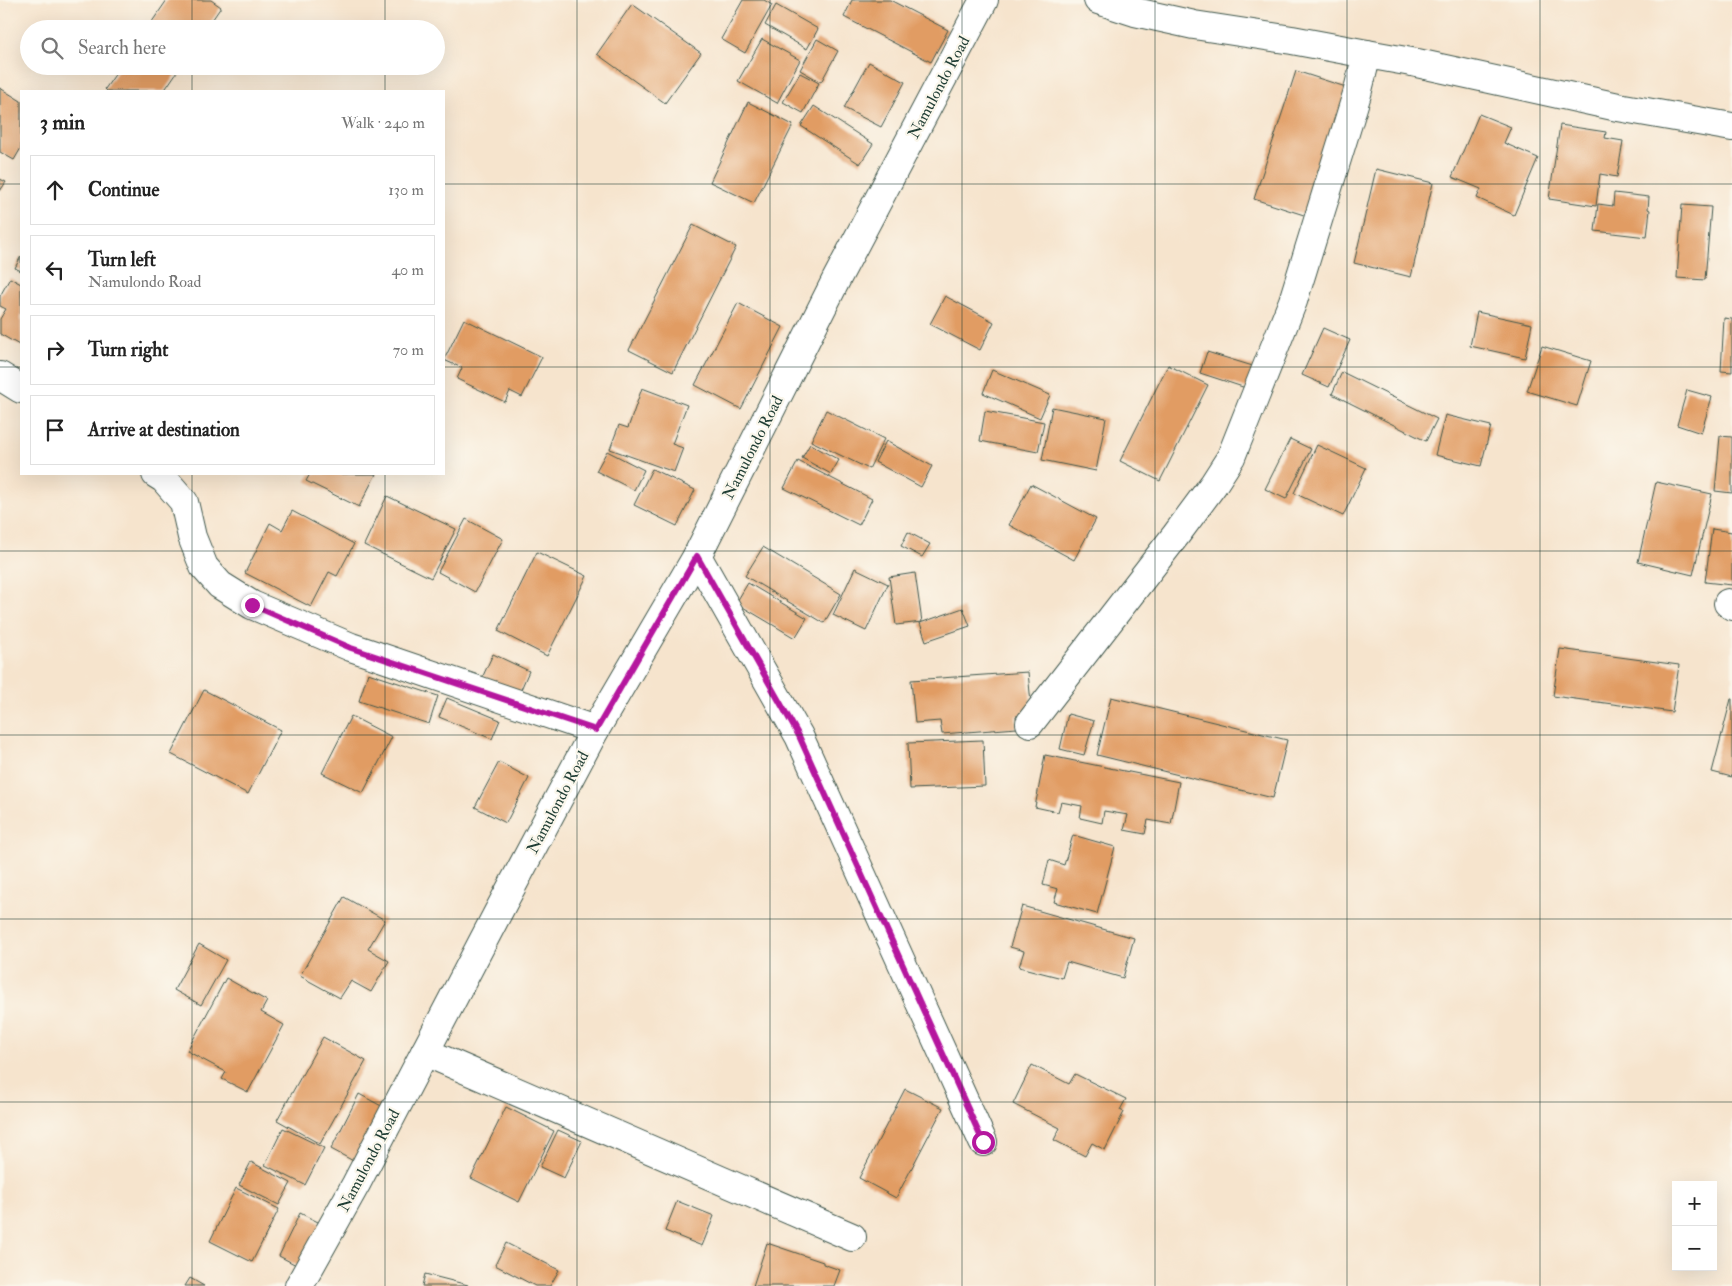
<!DOCTYPE html>
<html lang="en">
<head>
<meta charset="utf-8">
<style>
  body { margin:0; font-family:"IM FELL Double Pica",serif; background:#f2f2f2; color:#222 }
  .controls { position:absolute; right:15px; bottom:15px; display:grid; overflow:hidden; border-radius:0px; box-shadow:0 5px 20px #0002 }
  .controls button { width:45px; height:45px; display:grid; place-items:center; padding:0; border:0; border-bottom:1px solid #e0e0e0; background:#fff; color:#222; font:25px sans-serif }
  .stop { position:absolute; width:15px; height:15px; margin:-11px; border:4px solid #b5179e; border-radius:50%; background:#fff }
  .stop.end { background:#b5179e; border-color:#fff; box-shadow:0 1px 5px #0008 }
  .list { margin:0; padding:0; list-style:none }
  h2 { display:flex; justify-content:space-between; align-items:center; height:65px; margin:0; padding:0 20px; font-size:21px }
  h2 small { font-size:16px; font-weight:400; color:#767676 }
  .list li { display:grid; grid-template-columns:32px 1fr auto; gap:15px; align-items:center; box-sizing:border-box; height:70px; margin:0 10px 10px; padding:0 10px; border:1px solid #e0e0e0; border-radius:0px }
  .list b { display:block; font-size:19px; white-space:nowrap }
  .list p { margin:0; font-size:16px; white-space:nowrap; color:#767676 }
  .list em { font-size:16px; font-style:normal; color:#767676 }
  .icon { flex:none; width:28px; height:28px; fill:none; stroke:currentColor; stroke-width:2; stroke-linecap:round; stroke-linejoin:round }
  .map { position:relative; flex:none; width:1732px; height:1286px; overflow:hidden }
  .search { position:absolute; background:#fff; box-shadow:0 5px 20px #0002; left:20px; top:20px; width:425px; height:55px; display:flex; align-items:center; gap:12px; box-sizing:border-box; padding:0 18px; border-radius:28px; color:#767676; font-size:19px }
  .panel { position:absolute; background:#fff; box-shadow:0 5px 20px #0002; left:20px; top:90px; width:425px; height:385px; border-radius:0px }
  .map>svg:first-child { display:block }
  .building { fill:#e19c64 }
  .lines { fill:none; stroke-linecap:round; stroke-linejoin:round }
  .minor-casing { stroke:#3f564b; stroke-width:30 }
  .minor { stroke:#fff; stroke-width:28 }
  .route { stroke:#b5179e; stroke-width:6 }
  .grid { fill:none; stroke:#1f3d34; stroke-width:1; stroke-opacity:0.55 }
  .labels { text-anchor:middle; stroke-width:4.5; stroke-linejoin:round; paint-order:stroke }
  .street-label { font-size:16px; fill:#1f3d34; stroke:#fbf7ec }
</style>
</head>
<body>
<div class="map">
<svg width="1732" height="1286" viewBox="0 0 1732 1286">
  <rect width="100%" height="100%" fill="#fbf7ec"/>
  <filter id="ink" filterUnits="userSpaceOnUse"><feTurbulence type="fractalNoise" baseFrequency=".02" numOctaves="2"/><feDisplacementMap in="SourceGraphic" scale="10" xChannelSelector="R" yChannelSelector="G"/><feConvolveMatrix kernelMatrix="1 2 1 2 8 2 1 2 1" color-interpolation-filters="sRGB"/></filter>
  <filter id="wash" filterUnits="userSpaceOnUse"><feTurbulence type="fractalNoise" baseFrequency=".0096" numOctaves="4" result="noise"/><feDisplacementMap in="SourceGraphic" scale="20" xChannelSelector="R" yChannelSelector="G"/><feGaussianBlur stdDeviation="1.12" result="paint"/><feColorMatrix in="noise" values="0 0 0 0 0 0 0 0 0 0 0 0 0 0 0 0 0 1.4 0 .05"/><feComposite in="paint" operator="in"/></filter>
  <g filter="url(#wash)">
    <rect width="100%" height="100%" fill="#f6e4cd"/>
    <g id="blocks">
      <g class="building">
        <polygon points="167,0 211,0 221,7 206,29 147,29"/>
        <polygon points="743,0 764,0 772,5 745,53 721,39"/>
        <polygon points="852,0 890,0 948,30 931,62 844,17"/>
        <polygon points="632,4 701,53 665,103 597,54"/>
        <polygon points="776,5 818,29 807,49 765,25"/>
        <polygon points="762,39 800,60 777,103 738,81"/>
        <polygon points="817,39 838,51 821,82 800,70"/>
        <polygon points="869,62 905,82 881,127 844,108"/>
        <polygon points="121,66 181,66 164,91 107,91 105,89"/>
        <polygon points="1296,71 1349,88 1307,216 1254,199"/>
        <polygon points="800,73 819,83 803,113 783,102"/>
        <polygon points="0,88 21,101 21,148 14,160 0,152"/>
        <polygon points="748,102 793,125 754,203 710,182"/>
        <polygon points="814,106 873,144 860,164 801,126"/>
        <polygon points="1479,114 1511,127 1504,143 1538,158 1514,215 1477,198 1481,189 1452,177"/>
        <polygon points="1560,125 1606,132 1605,138 1623,141 1617,177 1600,174 1596,206 1549,199"/>
        <polygon points="1376,169 1433,183 1411,277 1354,263"/>
        <polygon points="0,179 6,182 0,191"/>
        <polygon points="1614,193 1649,197 1648,209 1650,210 1647,237 1595,231 1598,204 1613,206"/>
        <polygon points="1682,205 1711,207 1705,280 1677,278"/>
        <polygon points="693,225 736,247 673,372 629,350"/>
        <polygon points="21,256 21,271 15,268"/>
        <polygon points="10,278 21,284 21,346 0,334 0,319 6,309 0,306 0,296"/>
        <polygon points="945,296 994,322 980,350 930,324"/>
        <polygon points="738,303 783,327 741,409 695,385"/>
        <polygon points="1477,312 1532,324 1525,358 1470,346"/>
        <polygon points="1724,318 1732,319 1732,372 1721,371"/>
        <polygon points="464,319 542,357 522,397 510,391 505,402 457,379 462,368 444,360"/>
        <polygon points="1323,328 1350,340 1329,387 1302,375"/>
        <polygon points="1542,346 1591,361 1577,406 1527,391"/>
        <polygon points="1207,352 1256,367 1249,389 1200,373"/>
        <polygon points="1168,365 1208,385 1160,481 1120,461"/>
        <polygon points="992,370 1050,395 1040,418 983,393"/>
        <polygon points="1342,372 1437,419 1426,441 1332,394"/>
        <polygon points="642,388 687,405 672,444 683,448 674,472 610,449 619,425 628,428"/>
        <polygon points="1687,390 1712,397 1701,433 1677,425"/>
        <polygon points="1052,407 1106,418 1096,471 1042,460"/>
        <polygon points="826,410 884,439 869,469 811,441"/>
        <polygon points="985,411 1044,422 1038,452 980,441"/>
        <polygon points="1445,415 1491,426 1481,466 1435,455"/>
        <polygon points="1720,436 1732,437 1732,493 1715,491"/>
        <polygon points="1290,439 1311,449 1286,499 1265,489"/>
        <polygon points="886,441 932,466 921,487 875,462"/>
        <polygon points="810,444 839,460 831,474 802,458"/>
        <polygon points="1317,445 1366,468 1343,516 1294,493"/>
        <polygon points="607,451 644,470 634,490 596,471"/>
        <polygon points="798,461 872,499 859,525 784,488"/>
        <polygon points="652,469 695,490 677,526 634,505"/>
        <polygon points="310,474 376,474 359,507 306,481"/>
        <polygon points="1656,482 1712,494 1693,575 1638,562"/>
        <polygon points="1031,484 1096,519 1074,560 1009,525"/>
        <polygon points="387,496 456,529 431,578 364,545"/>
        <polygon points="292,511 354,544 337,576 329,572 311,607 245,573 270,523 282,530"/>
        <polygon points="466,519 503,539 475,592 438,572"/>
        <polygon points="1712,529 1732,532 1732,585 1705,582"/>
        <polygon points="908,532 930,544 922,557 901,546"/>
        <polygon points="763,547 841,594 824,623 745,576"/>
        <polygon points="537,552 587,576 547,656 498,631"/>
        <polygon points="855,568 888,584 866,631 833,615"/>
        <polygon points="915,573 922,622 896,625 889,577"/>
        <polygon points="748,583 807,618 795,638 736,603"/>
        <polygon points="963,608 970,626 926,641 920,623"/>
        <polygon points="1560,649 1679,665 1672,712 1553,696"/>
        <polygon points="493,654 529,671 519,694 482,678"/>
        <polygon points="1028,672 1032,714 1016,716 1017,728 942,734 940,721 915,723 911,680"/>
        <polygon points="368,673 438,696 429,724 359,701"/>
        <polygon points="204,690 281,730 248,794 171,754"/>
        <polygon points="1111,697 1287,740 1273,798 1097,755"/>
        <polygon points="447,698 500,720 492,739 439,717"/>
        <polygon points="1731,699 1732,699 1732,777 1712,772"/>
        <polygon points="1068,714 1094,721 1084,755 1060,749"/>
        <polygon points="351,716 392,737 363,793 322,773"/>
        <polygon points="983,740 985,786 910,789 908,743"/>
        <polygon points="1045,755 1179,782 1171,824 1148,820 1145,834 1124,830 1128,815 1104,811 1102,823 1080,818 1082,806 1061,802 1058,812 1035,807"/>
        <polygon points="499,762 529,778 506,823 475,807"/>
        <polygon points="1073,835 1115,847 1097,914 1054,902 1058,889 1043,885 1049,860 1064,865"/>
        <polygon points="344,897 385,920 368,949 389,961 371,992 351,981 340,998 300,976"/>
        <polygon points="1022,906 1134,938 1123,978 1067,962 1062,978 1019,967 1024,951 1010,947"/>
        <polygon points="199,944 226,960 201,1005 174,990"/>
        <polygon points="226,978 267,1001 261,1012 284,1025 248,1092 222,1079 226,1072 187,1051"/>
        <polygon points="323,1037 366,1061 320,1144 277,1120"/>
        <polygon points="1032,1065 1069,1084 1075,1074 1126,1099 1120,1110 1124,1112 1105,1150 1092,1143 1085,1156 1054,1140 1060,1128 1013,1104"/>
        <polygon points="905,1089 943,1108 896,1198 859,1178"/>
        <polygon points="359,1094 387,1109 359,1164 331,1149"/>
        <polygon points="506,1107 554,1131 519,1202 471,1178"/>
        <polygon points="283,1128 324,1148 305,1185 265,1165"/>
        <polygon points="558,1130 582,1141 564,1178 540,1167"/>
        <polygon points="251,1162 291,1183 279,1205 239,1185"/>
        <polygon points="236,1188 279,1209 252,1262 210,1241"/>
        <polygon points="677,1201 714,1216 702,1246 665,1231"/>
        <polygon points="300,1213 322,1224 300,1267 279,1256"/>
        <polygon points="506,1243 559,1270 550,1286 535,1286 495,1265"/>
        <polygon points="767,1243 823,1262 823,1264 840,1270 834,1286 753,1286"/>
        <polygon points="425,1274 468,1285 467,1286 422,1286"/>
        <polygon points="190,1278 204,1286 185,1286"/>
      </g>
    </g>
  </g>
  <g filter="url(#ink)">
    <use href="#blocks" fill-opacity="0" stroke="#3f564b" stroke-width="1"/>
    <g class="lines">
      <defs>
        <g id="minor">
          <polyline points="1367,54 1417,63 1618,107 1732,127"/>
          <polyline points="0,376 21,389"/>
          <polyline points="156,474 164,479 184,502 192,537 204,567 220,585 252,605 351,647 595,730"/>
          <polyline points="697,556 799,736 983,1142"/>
          <polyline points="1728,603 1732,606"/>
          <polyline points="1030,723 1176,535 1213,485 1231,457 1293,301 1357,94 1367,54 1292,40 1194,25 1135,12 1098,0"/>
          <polyline points="425,1052 852,1237"/>
          <polyline points="299,1286 356,1184 504,901 595,730 697,556 836,280 984,0"/>
        </g>
      </defs>
      <use href="#minor" class="minor-casing"/>
      <use href="#minor" class="minor"/>
    </g>
  </g>
  <g class="lines" filter="url(#ink)">
    <polyline class="route" points="252,605 351,648 596,730 697,556 799,736 983,1142"/>
  </g>
  <path class="grid" d="M192,0V29M385,0V29M577,0V1286M770,0V1286M962,0V1286M1155,0V1286M1347,0V1286M1540,0V1286M192,66V91M385,66V91M0,184H21M444,184H1732M0,367H21M444,367H1732M192,474V1286M385,474V1286M0,551H1732M0,735H1732M0,919H1732M0,1102H1732"/>
  <g class="labels">
    <g class="street-label">
      <text transform="translate(938 87) rotate(-62)" y="6">Namulondo Road</text>
      <text transform="translate(752 447) rotate(-63)" y="6">Namulondo Road</text>
      <text transform="translate(557 802) rotate(-62)" y="6">Namulondo Road</text>
      <text transform="translate(368 1160) rotate(-62)" y="6">Namulondo Road</text>
    </g>
  </g>
</svg>
<div class="controls">
<button>+</button>
<button>−</button>
</div>
<div class="stop" style="left:983px;top:1142px"></div>
<div class="stop end" style="left:252px;top:605px"></div>
<div class="search"><svg class="icon" aria-label="search" viewBox="0 0 24 24"><circle cx="10" cy="10" r="6"/><path d="M15 15l6 6"/></svg>Search here</div>
<section class="panel">
<h2>3 min<small>Walk · 240 m</small></h2>
<ul class="list">
<li><svg class="icon" aria-label="ahead" viewBox="0 0 24 24"><path d="M12 20V5M6 11l6-6 6 6"/></svg><div><b>Continue</b></div><em>130 m</em></li>
<li><svg class="icon" aria-label="left" viewBox="0 0 24 24"><path d="M17 20v-9H6M10 6l-5 5 5 5"/></svg><div><b>Turn left</b><p>Namulondo Road</p></div><em>40 m</em></li>
<li><svg class="icon" aria-label="right" viewBox="0 0 24 24"><path d="M7 20v-9h11M14 6l5 5-5 5"/></svg><div><b>Turn right</b></div><em>70 m</em></li>
<li><svg class="icon" aria-label="arrive" viewBox="0 0 24 24"><path d="M6 21V4h12l-3 4 3 4H6"/></svg><div><b>Arrive at destination</b></div></li>
</ul>
</section>
</div>
</body>
</html>
